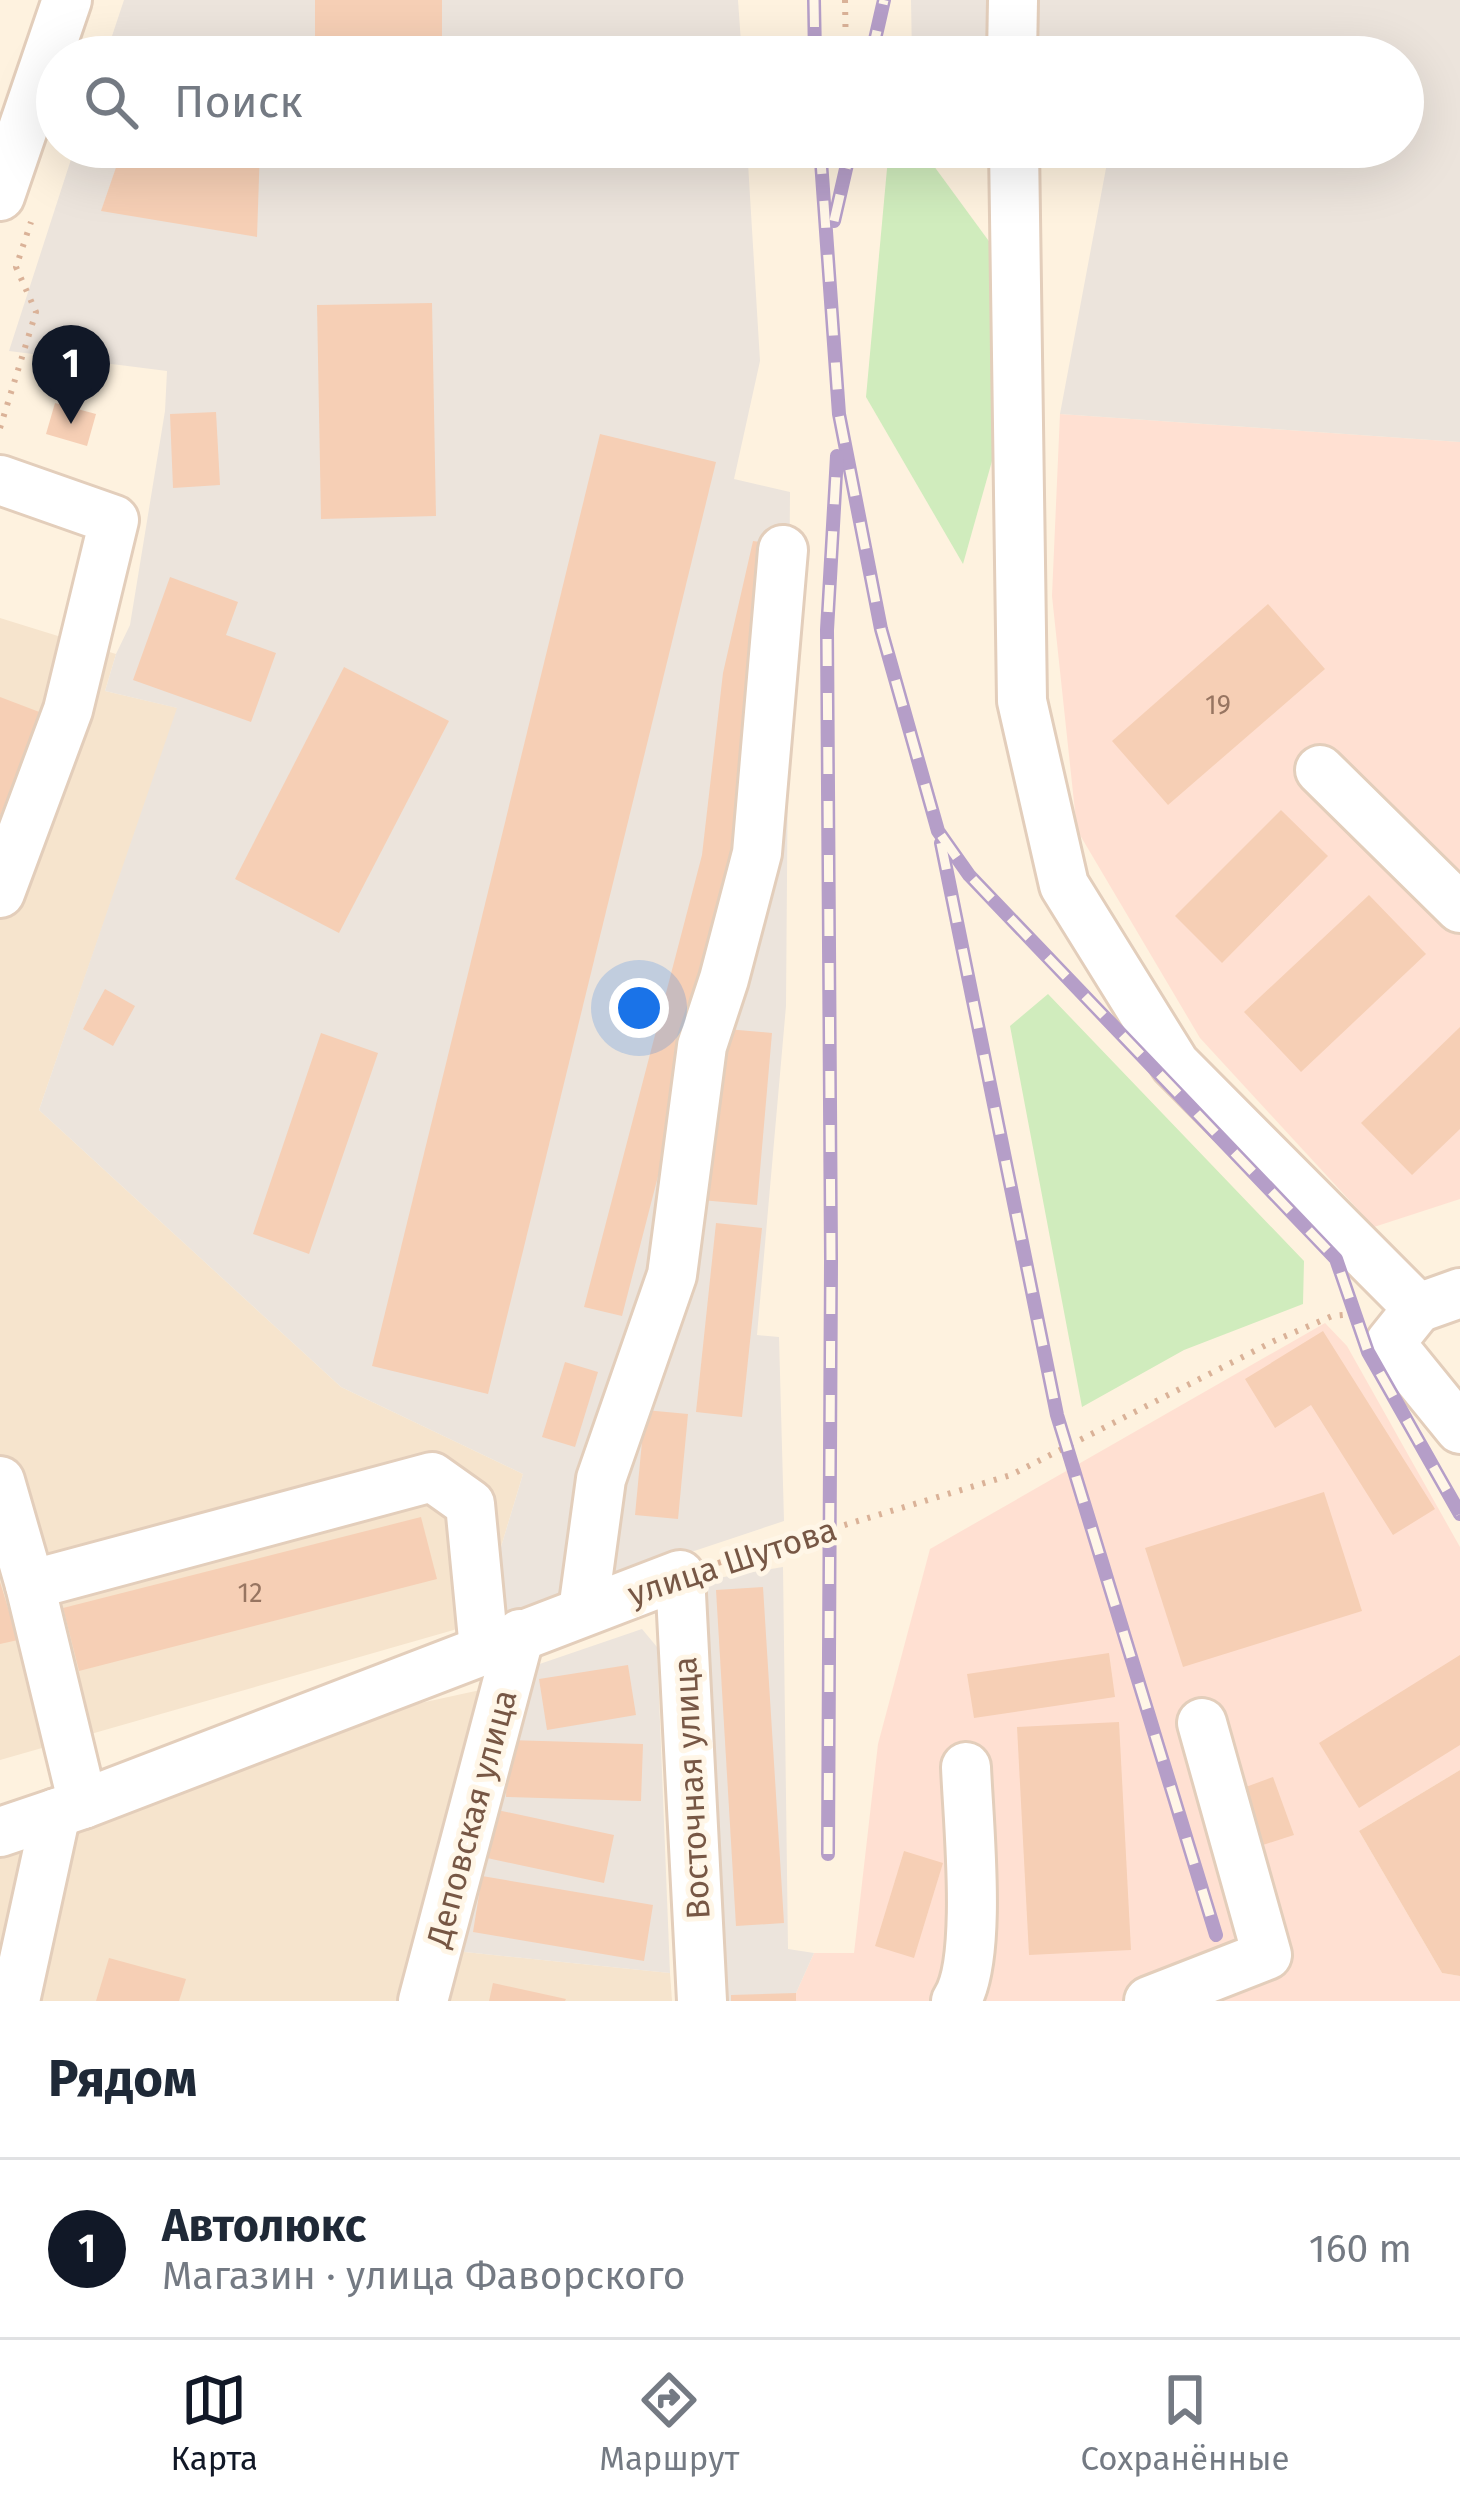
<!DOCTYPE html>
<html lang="ru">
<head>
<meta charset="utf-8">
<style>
  body { margin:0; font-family:"Fira Sans",sans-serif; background:#f6f6f7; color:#1f2937 }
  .you { position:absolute; left:639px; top:1008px; width:42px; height:42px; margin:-30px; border:9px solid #fff; border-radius:50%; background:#1a73e8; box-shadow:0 0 0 18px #1a73e833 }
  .badge { display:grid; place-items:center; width:78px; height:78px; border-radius:50%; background:#111827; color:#fff; font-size:39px; font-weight:700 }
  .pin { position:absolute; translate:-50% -99px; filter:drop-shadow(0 3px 6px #0008) }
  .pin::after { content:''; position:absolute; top:63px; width:42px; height:36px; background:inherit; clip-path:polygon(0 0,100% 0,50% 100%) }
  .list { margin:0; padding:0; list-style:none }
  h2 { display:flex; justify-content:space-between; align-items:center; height:156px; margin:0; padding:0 48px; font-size:51px }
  h2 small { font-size:39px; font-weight:400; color:#747a83 }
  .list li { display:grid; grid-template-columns:78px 1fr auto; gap:36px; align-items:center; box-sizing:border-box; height:180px; padding:0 48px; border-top:3px solid #e0e1e3 }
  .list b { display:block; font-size:45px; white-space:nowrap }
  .list p { margin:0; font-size:39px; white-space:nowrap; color:#747a83 }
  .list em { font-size:39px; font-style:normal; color:#747a83 }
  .icon { flex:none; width:66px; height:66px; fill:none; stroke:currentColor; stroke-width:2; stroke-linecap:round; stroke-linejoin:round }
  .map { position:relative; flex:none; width:1460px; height:2001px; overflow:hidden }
  .search { position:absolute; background:#fff; box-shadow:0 12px 48px #0002; left:36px; right:36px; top:36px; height:132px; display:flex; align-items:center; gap:30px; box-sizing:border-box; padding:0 42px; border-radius:66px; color:#747a83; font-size:45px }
  .sheet { height:336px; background:#fff }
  nav { display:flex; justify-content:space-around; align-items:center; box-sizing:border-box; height:168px; border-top:3px solid #e0e1e3; background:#fff; font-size:33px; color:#747a83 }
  nav a { display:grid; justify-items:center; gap:6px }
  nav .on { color:#111827 }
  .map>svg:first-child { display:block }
  .residential { fill:#f6e4cd }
  .commercial { fill:#ffe0d2 }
  .industrial { fill:#ece4dc }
  .green { fill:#d0ecbd }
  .building { fill:#f6cfb5 }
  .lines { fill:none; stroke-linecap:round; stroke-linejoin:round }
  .minor-casing { stroke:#e3cebb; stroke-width:54 }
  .path { stroke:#dab298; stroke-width:6; stroke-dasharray:3 9; stroke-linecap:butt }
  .minor { stroke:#fff; stroke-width:48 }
  .rail-casing { stroke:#b59ec8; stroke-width:14 }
  .rail { stroke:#fff6e7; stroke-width:9; stroke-dasharray:27; stroke-linecap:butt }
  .labels { text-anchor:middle; stroke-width:10; stroke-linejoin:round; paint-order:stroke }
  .number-label { font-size:27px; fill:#977561 }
  .street-label { font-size:33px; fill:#775745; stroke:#fff6e7 }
</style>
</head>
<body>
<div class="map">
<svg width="1460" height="2001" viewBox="0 0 1460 2001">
  <rect width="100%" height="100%" fill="#fef2df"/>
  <g class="residential">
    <polygon points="0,618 116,654 105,691 178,708 39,1110 341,1387 523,1474 478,1623 0,1760"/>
    <polygon points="494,1687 401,2001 0,2001 0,1849 384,1711"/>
    <polygon points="455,1951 670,1973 672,2001 443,2001"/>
  </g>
  <g class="commercial">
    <polygon points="1060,414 1460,442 1460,1199 1374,1227 1200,1038 1077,830 1052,596"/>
    <polygon points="1325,1323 1347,1346 1460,1547 1460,1770 1359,1831 1442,1973 1460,1976 1460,2001 796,2001 796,1993 814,1953 854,1953 878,1744 930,1549"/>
  </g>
  <g class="industrial">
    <polygon points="124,0 738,0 742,57 105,57"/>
    <polygon points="911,0 1460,0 1460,442 1060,414 1110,147 1403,147 1403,57 912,57"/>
    <polygon points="75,147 747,147 760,361 734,479 790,492 786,1006 757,1335 779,1337 784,1521 478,1623 523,1474 341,1387 39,1110 177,708 105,691 116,654 130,625 165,411 167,371 9,351"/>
    <polygon points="783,1567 788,1949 814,1953 796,1993 796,2001 716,2001 700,1581"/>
    <polygon points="642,1629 657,1647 670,1973 455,1951 522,1670"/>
  </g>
  <g class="green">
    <polygon points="889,147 920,147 1010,270 999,436 963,564 866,397"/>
    <polygon points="1048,994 1304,1261 1303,1304 1184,1350 1082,1407 1010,1026"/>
  </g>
  <g class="building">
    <rect x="315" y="0" width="127" height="57"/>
    <polygon points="123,147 260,147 257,237 101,211"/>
    <polygon points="432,303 436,516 321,519 317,305"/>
    <polygon points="55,403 96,414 87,446 46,434"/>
    <polygon points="216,412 220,485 173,488 170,414"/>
    <polygon points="600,434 716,462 488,1394 372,1366"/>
    <polygon points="753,541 777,544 725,916 622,1316 584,1307 702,855 723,673"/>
    <polygon points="170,577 238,602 226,635 276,653 251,722 133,680"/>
    <polygon points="1268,604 1325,669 1168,805 1112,741"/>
    <polygon points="344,667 449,721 339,933 235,879"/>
    <polygon points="0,697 42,713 0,816"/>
    <polygon points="1281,810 1328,856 1222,963 1175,916"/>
    <polygon points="1369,895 1426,954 1301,1072 1244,1012"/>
    <polygon points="105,989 135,1006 113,1046 83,1029"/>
    <polygon points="1460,1027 1460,1129 1412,1175 1361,1123"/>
    <polygon points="715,1028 772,1033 757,1205 701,1200"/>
    <polygon points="321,1033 378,1053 309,1254 253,1234"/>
    <polygon points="716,1223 762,1228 742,1417 696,1412"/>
    <polygon points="1323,1331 1435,1509 1393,1535 1311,1405 1275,1428 1245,1379"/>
    <polygon points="565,1362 598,1372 575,1447 542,1437"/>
    <polygon points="645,1410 688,1414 678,1519 635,1515"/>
    <polygon points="1324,1492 1362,1611 1183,1667 1145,1548"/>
    <polygon points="421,1517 437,1579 79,1671 63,1608"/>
    <polygon points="0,1582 18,1640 0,1644"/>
    <polygon points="763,1587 784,1923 736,1926 716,1590"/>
    <polygon points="1109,1653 1115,1697 974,1718 967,1674"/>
    <polygon points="1460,1655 1460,1745 1359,1808 1319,1743"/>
    <polygon points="628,1665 636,1715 547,1730 539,1679"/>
    <polygon points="1119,1722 1131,1950 1029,1955 1017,1727"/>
    <polygon points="508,1740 643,1744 641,1801 506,1797"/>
    <polygon points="1460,1770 1460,1976 1442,1973 1359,1831"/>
    <polygon points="1273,1777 1294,1835 1263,1845 1243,1788"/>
    <polygon points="497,1810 614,1835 604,1883 487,1858"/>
    <polygon points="904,1851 943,1863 914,1958 875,1946"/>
    <polygon points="482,1876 653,1905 644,1961 473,1932"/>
    <polygon points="109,1958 186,1979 179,2001 96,2001"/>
    <polygon points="493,1983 566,1999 565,2001 489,2001"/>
    <polygon points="796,1993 796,2001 731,2001 731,1995"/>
  </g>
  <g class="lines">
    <defs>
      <g id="minor">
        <polyline points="1012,57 1013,0"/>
        <polyline points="1014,147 1022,701 1064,885 1175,1064 1418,1308"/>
        <polyline points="0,196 67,0"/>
        <polyline points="0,480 114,520 68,710 0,893"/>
        <polyline points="1320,770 1460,908"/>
        <polyline points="1418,1308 1390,1343 1460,1429"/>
        <polyline points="1418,1308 1460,1293"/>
        <polyline points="0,1481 30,1585 83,1804"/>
        <polyline points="30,1585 432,1477 470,1504 484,1649"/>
        <polyline points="583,1611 601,1479 672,1275 702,1046 724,979 757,853 783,550"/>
        <polyline points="0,1832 83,1804 680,1575 702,2001"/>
        <polyline points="15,2001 56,1813"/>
        <polyline points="423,2001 520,1634"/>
        <path d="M956,2001C983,1960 968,1820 966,1767"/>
        <polyline points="1149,2001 1267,1955 1202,1723"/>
      </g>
    </defs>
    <use href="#minor" class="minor-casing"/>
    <g class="path">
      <polyline points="845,0 846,57"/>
      <polyline points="0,428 36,312 16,267 31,222"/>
      <polyline points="718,1563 1011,1475 1274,1341 1332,1316 1362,1313"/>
    </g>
    <use href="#minor" class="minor"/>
    <defs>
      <g id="rail">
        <polyline points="814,0 815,57"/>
        <polyline points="871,57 884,0"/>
        <polyline points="820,147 839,414 881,629 938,831 969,875 1336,1259 1368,1352 1460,1514"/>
        <polyline points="834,221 851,147"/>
        <polyline points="941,843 1057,1415 1216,1935"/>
        <polyline points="828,1854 831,1260 827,630 837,456"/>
      </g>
    </defs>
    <use href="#rail" class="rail-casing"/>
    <use href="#rail" class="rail"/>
  </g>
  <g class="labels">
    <g class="number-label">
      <text x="1218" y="714">19</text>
      <text x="250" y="1602">12</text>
    </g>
    <g class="street-label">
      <text transform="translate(732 1561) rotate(-18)" y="12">улица Шутова</text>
      <text transform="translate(691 1788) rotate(-93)" y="12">Восточная улица</text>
      <text transform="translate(471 1818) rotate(-75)" y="12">Деповская улица</text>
    </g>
  </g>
</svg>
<div class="you"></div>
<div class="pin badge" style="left:71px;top:424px">1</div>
<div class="search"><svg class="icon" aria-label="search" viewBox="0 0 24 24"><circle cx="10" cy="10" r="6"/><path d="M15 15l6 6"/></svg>Поиск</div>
</div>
<section class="sheet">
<h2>Рядом<small></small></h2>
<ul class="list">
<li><span class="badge">1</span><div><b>Автолюкс</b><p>Магазин · улица Фаворского</p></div><em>160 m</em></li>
</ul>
</section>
<nav>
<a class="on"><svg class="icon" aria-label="map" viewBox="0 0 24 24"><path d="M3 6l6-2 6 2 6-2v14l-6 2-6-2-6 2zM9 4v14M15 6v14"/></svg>Карта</a>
<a><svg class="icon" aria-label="directions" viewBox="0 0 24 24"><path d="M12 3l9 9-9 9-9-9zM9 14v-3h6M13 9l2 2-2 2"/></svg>Маршрут</a>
<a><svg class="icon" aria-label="saved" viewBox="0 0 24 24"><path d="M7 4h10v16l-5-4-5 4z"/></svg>Сохранённые</a>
</nav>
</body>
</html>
